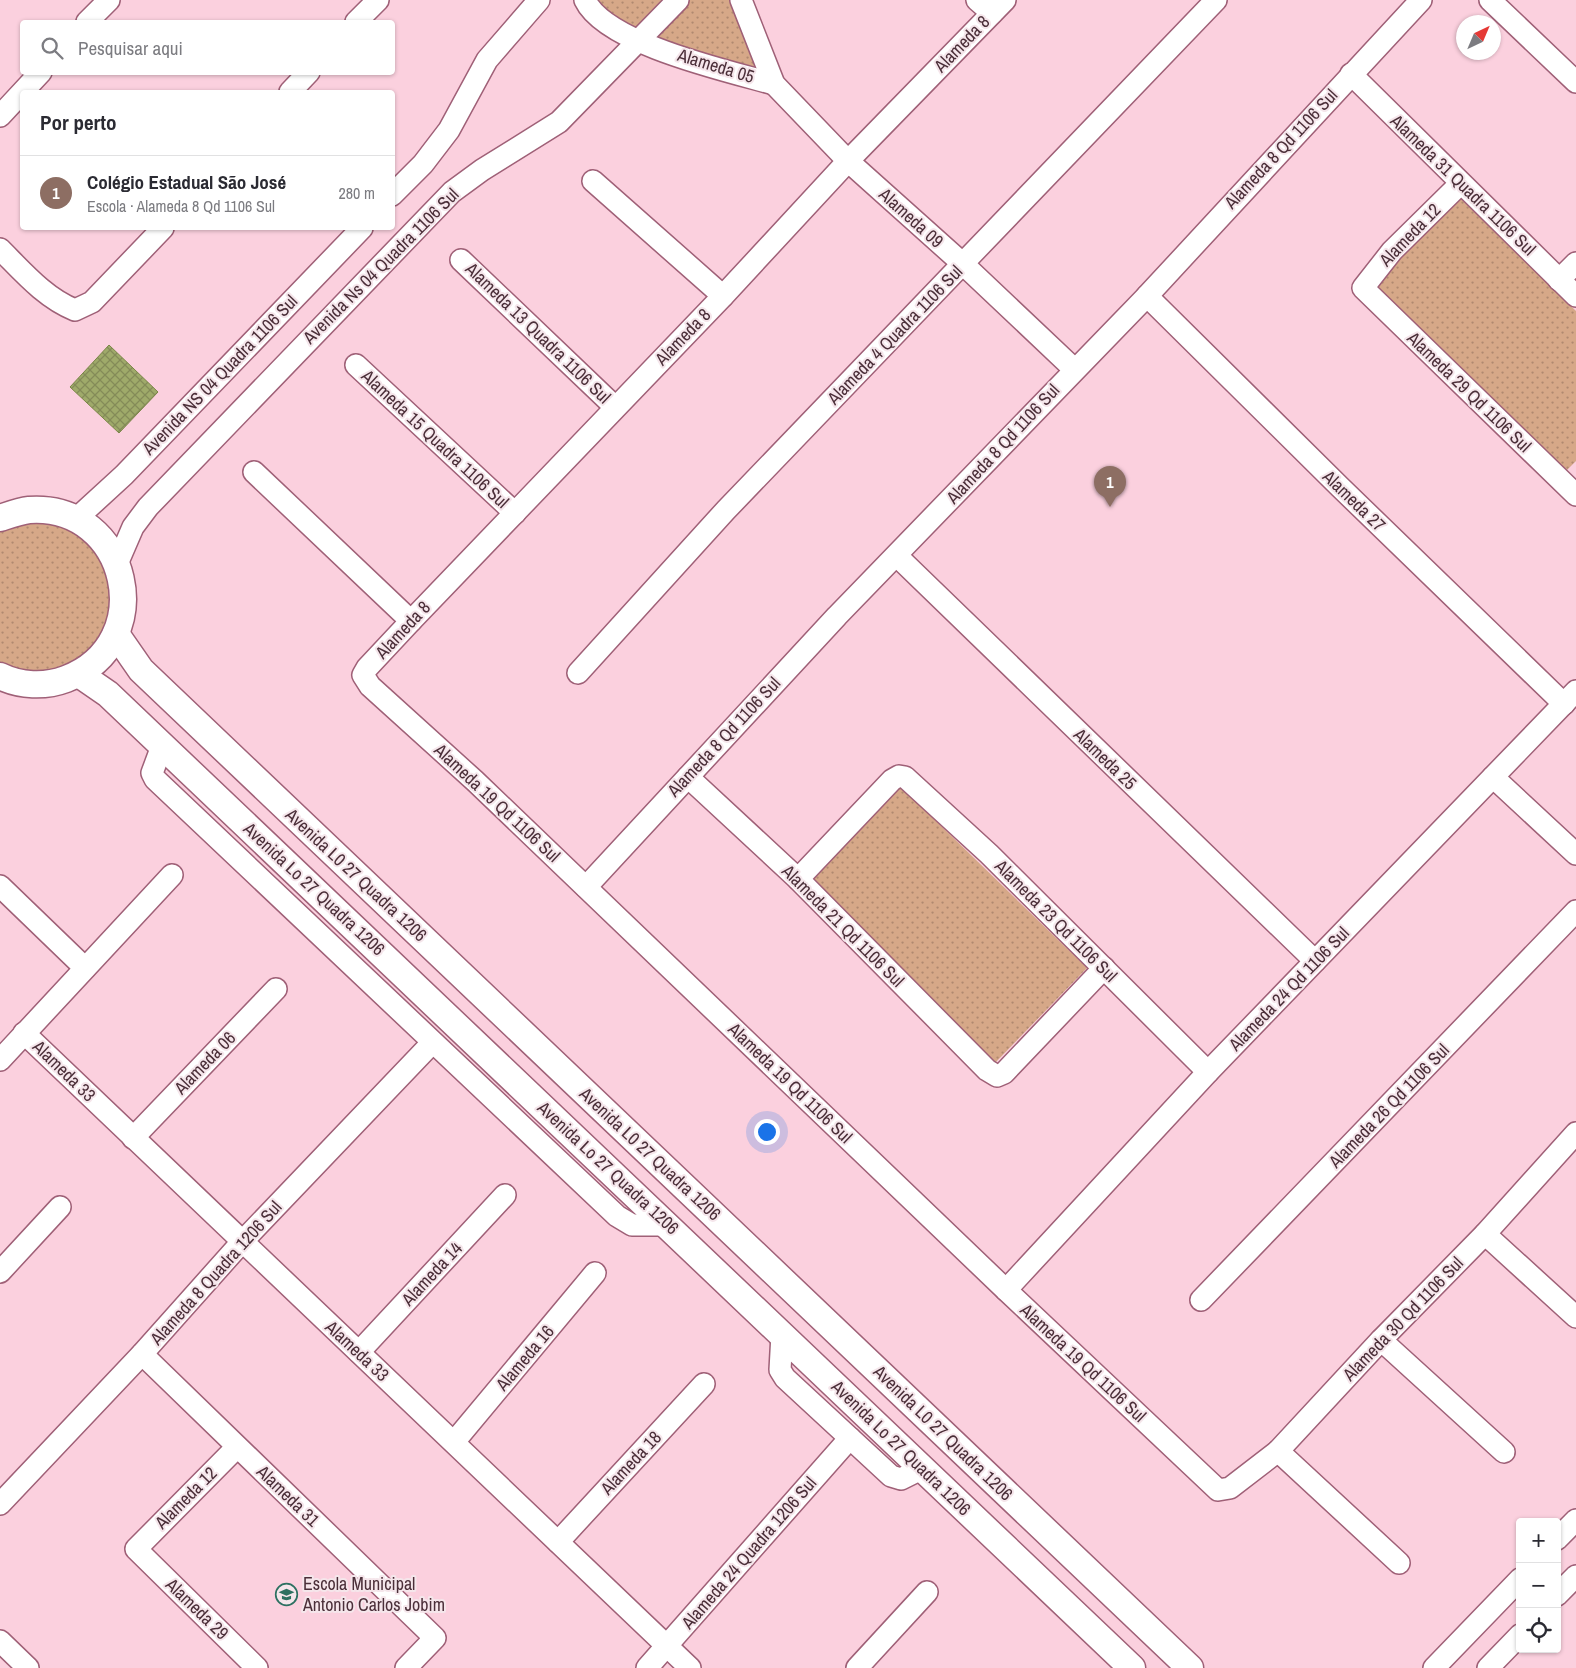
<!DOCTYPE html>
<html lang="pt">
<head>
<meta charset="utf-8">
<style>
  body { margin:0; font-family:"Archivo Narrow",sans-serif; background:#f2f2f3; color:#2b2b33 }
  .controls { position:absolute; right:15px; bottom:15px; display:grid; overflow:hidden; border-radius:5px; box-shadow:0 1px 4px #0004 }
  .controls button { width:45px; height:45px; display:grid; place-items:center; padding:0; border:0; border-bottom:1px solid #e1e1e2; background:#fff; color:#2b2b33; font:25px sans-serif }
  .compass { position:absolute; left:1456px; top:15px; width:45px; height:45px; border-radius:50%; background:#fff; box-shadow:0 1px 4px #0004; rotate:44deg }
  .you { position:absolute; left:766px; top:1131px; width:18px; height:18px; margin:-12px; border:4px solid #fff; border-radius:50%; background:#1a73e8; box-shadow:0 0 0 8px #1a73e833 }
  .badge { display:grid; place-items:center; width:32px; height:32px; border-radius:50%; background:#db2777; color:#fff; font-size:16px; font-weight:700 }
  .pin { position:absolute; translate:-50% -41px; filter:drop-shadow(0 1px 2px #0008) }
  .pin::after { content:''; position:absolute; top:26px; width:18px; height:15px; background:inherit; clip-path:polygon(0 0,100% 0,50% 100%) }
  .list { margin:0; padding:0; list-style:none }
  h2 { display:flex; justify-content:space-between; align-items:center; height:65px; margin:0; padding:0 20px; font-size:21px }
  h2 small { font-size:16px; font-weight:400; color:#7c7c81 }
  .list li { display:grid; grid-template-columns:32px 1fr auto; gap:15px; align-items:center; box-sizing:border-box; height:75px; padding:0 20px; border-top:1px solid #e1e1e2 }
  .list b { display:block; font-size:19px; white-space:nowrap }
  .list p { margin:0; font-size:16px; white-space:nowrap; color:#7c7c81 }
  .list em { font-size:16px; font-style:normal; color:#7c7c81 }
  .icon { flex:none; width:28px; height:28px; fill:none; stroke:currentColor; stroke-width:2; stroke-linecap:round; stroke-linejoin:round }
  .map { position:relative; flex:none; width:1576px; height:1668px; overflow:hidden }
  .search { position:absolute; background:#fff; box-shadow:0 1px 4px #0004; left:20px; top:20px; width:375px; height:55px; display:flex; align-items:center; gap:12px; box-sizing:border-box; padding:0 18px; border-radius:5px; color:#7c7c81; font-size:19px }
  .panel { position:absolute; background:#fff; box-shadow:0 1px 4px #0004; left:20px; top:90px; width:375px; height:140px; border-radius:5px }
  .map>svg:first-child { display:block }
  .park { fill:url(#park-dots) }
  .building { fill:url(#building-cross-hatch); stroke:#7b8647 }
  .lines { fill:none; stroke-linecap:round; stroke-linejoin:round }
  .minor-casing { stroke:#9f6077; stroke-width:24 }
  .major-casing { stroke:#9f6077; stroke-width:29 }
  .minor { stroke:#fff; stroke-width:21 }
  .major { stroke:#fff; stroke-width:26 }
  .labels { text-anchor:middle; stroke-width:4; stroke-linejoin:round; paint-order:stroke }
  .street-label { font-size:18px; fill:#4b2f39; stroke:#f5e6eb }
  .poi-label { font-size:18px; fill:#4b2f39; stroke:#f5e6eb; text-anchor:start }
</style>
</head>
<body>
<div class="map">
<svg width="1576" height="1668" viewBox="0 0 1576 1668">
  <defs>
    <pattern id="park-dots" width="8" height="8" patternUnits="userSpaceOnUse" patternTransform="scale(1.25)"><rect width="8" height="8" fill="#d6a888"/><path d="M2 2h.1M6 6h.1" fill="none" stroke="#b08970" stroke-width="1.8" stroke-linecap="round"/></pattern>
    <pattern id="building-cross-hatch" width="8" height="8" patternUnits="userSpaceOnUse" patternTransform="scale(1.25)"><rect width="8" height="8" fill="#9faa6a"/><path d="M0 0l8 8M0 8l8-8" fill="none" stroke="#848b58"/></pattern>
  </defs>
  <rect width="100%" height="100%" fill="#fbd0de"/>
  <g class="park">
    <polygon points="589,0 741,0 774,84 639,42"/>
    <polygon points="1459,197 1576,311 1576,461 1562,475 1370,288"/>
    <polygon points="0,519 76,519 117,564 122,617 79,674 0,675"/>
    <polygon points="899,785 1087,968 994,1064 806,880"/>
  </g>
  <polygon class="building" points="109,345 158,392 119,433 70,387"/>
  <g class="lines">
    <defs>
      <g id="minor">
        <path d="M585,0C606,44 728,71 774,84"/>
        <polyline points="741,0 774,84 848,161 963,264 1074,369"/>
        <polyline points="977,0 992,13"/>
        <polyline points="1005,0 848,161 723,296 411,621 367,668 363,675 370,686 475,781 1006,1290 1218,1490 1230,1488 1278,1451 1381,1340 1485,1234 1576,1133"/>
        <polyline points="1490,0 1576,82"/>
        <polyline points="87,22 109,0"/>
        <polyline points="356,22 378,0"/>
        <polyline points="1351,74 1576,296"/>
        <polyline points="290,92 309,72"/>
        <polyline points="0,116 41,72"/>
        <polyline points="593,181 723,296"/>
        <polyline points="1460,184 1392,251 1363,288 1576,495"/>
        <polyline points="392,195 423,164 449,130 487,60 539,0"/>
        <path d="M0,249C23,272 45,298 75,310L92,302L163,228"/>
        <polyline points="461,260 615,407"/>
        <polyline points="1559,280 1576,263"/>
        <polyline points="1147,296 1340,487 1564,704"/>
        <polyline points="356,365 515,513"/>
        <polyline points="254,472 411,621"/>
        <polyline points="76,519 124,475 362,228"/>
        <polyline points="897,556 1315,961"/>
        <polyline points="117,564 133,527 148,507 452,192 482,170 559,122 678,0"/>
        <polyline points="578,673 726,510 1216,0"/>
        <polyline points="162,746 152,773 155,779 617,1216 632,1225 668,1225"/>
        <polyline points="688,777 798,879 987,1070 997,1076 1004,1073 1104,968"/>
        <polyline points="1493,777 1576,854"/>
        <polyline points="798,879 892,780 899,776 905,777 989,854 1208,1072"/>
        <polyline points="0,886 85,968"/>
        <polyline points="586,887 837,616 1147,296 1421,0"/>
        <path d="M24,1033C246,1245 468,1457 690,1668"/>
        <polyline points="0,1060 172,875"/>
        <polyline points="133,1138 276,989"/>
        <polyline points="1485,1234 1576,1317"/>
        <polyline points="0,1272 60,1207"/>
        <polyline points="1006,1290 1208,1072 1576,691"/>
        <polyline points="1201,1300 1576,911"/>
        <polyline points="782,1334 780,1370 785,1378 891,1476 901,1479 923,1468"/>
        <polyline points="1381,1340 1504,1452"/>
        <polyline points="359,1352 505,1195"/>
        <polyline points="142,1354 435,1638 406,1668"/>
        <polyline points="454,1442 595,1273"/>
        <polyline points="237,1447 136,1549 257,1668"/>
        <polyline points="1278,1451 1399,1563"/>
        <polyline points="0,1504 142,1354 241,1243 432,1043"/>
        <polyline points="1557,1539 1576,1520"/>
        <polyline points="558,1542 704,1384"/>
        <polyline points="1557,1595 1576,1576"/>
        <polyline points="0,1641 28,1668"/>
        <polyline points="647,1668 850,1438"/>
        <polyline points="857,1668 927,1592"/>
        <polyline points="1434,1668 1520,1579"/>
        <polyline points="1488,1668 1520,1635"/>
      </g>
      <g id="major">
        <path d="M0,518C9,515 20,511 29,510C129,503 161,643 66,679C45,687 20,686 0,676"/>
        <polyline points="116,634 141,670 1190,1668"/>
        <polyline points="79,674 108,694 1132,1668"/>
      </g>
    </defs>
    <use href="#minor" class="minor-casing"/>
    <use href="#major" class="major-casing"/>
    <use href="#minor" class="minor"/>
    <use href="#major" class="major"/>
  </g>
  <defs>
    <symbol id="school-ring" viewBox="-11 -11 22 22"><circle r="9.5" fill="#f5e6eb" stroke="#2d7061" stroke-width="1.5"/><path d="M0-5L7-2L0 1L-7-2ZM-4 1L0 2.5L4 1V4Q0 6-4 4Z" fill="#2d7061"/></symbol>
  </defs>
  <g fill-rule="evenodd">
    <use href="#school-ring" x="274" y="1582" width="25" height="25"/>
  </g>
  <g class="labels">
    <g class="street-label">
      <text transform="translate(962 44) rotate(-46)" y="6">Alameda 8</text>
      <text transform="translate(716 66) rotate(17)" y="6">Alameda 05</text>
      <text transform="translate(1281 149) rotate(-47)" y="6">Alameda 8 Qd 1106 Sul</text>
      <text transform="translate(1463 185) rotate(44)" y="6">Alameda 31 Quadra 1106 Sul</text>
      <text transform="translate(911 218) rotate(42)" y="6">Alameda 09</text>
      <text transform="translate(1410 235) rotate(-46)" y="6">Alameda 12</text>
      <text transform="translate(381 266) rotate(-45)" y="6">Avenida Ns 04 Quadra 1106 Sul</text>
      <text transform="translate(538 333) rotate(44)" y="6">Alameda 13 Quadra 1106 Sul</text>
      <text transform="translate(895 335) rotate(-46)" y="6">Alameda 4 Quadra 1106 Sul</text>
      <text transform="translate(683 337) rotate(-46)" y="6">Alameda 8</text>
      <text transform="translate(220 375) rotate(-46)" y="6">Avenida NS 04 Quadra 1106 Sul</text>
      <text transform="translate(1469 392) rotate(44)" y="6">Alameda 29 Qd 1106 Sul</text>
      <text transform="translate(435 439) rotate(43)" y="6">Alameda 15 Quadra 1106 Sul</text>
      <text transform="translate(1003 444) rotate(-47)" y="6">Alameda 8 Qd 1106 Sul</text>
      <text transform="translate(1354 501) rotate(44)" y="6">Alameda 27</text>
      <text transform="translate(403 630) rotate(-47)" y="6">Alameda 8</text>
      <text transform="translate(724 737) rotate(-47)" y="6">Alameda 8 Qd 1106 Sul</text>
      <text transform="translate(1105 759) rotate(44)" y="6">Alameda 25</text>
      <text transform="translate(497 803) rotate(43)" y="6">Alameda 19 Qd 1106 Sul</text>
      <text transform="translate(356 875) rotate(43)" y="6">Avenida L0 27 Quadra 1206</text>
      <text transform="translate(314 889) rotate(43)" y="6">Avenida Lo 27 Quadra 1206</text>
      <text transform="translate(1056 921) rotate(45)" y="6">Alameda 23 Qd 1106 Sul</text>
      <text transform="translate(843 926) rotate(45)" y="6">Alameda 21 Qd 1106 Sul</text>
      <text transform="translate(1289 989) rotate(-46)" y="6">Alameda 24 Qd 1106 Sul</text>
      <text transform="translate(205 1063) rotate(-46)" y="6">Alameda 06</text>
      <text transform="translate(64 1071) rotate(44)" y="6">Alameda 33</text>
      <text transform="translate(790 1083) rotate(44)" y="6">Alameda 19 Qd 1106 Sul</text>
      <text transform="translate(1389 1106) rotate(-46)" y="6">Alameda 26 Qd 1106 Sul</text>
      <text transform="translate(650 1154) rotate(43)" y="6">Avenida L0 27 Quadra 1206</text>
      <text transform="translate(608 1168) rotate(43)" y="6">Avenida Lo 27 Quadra 1206</text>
      <text transform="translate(216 1273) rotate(-48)" y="6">Alameda 8 Quadra 1206 Sul</text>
      <text transform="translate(432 1274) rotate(-47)" y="6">Alameda 14</text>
      <text transform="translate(1403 1319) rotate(-46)" y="6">Alameda 30 Qd 1106 Sul</text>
      <text transform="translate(357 1351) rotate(43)" y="6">Alameda 33</text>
      <text transform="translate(525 1358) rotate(-50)" y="6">Alameda 16</text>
      <text transform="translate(1083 1363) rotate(43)" y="6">Alameda 19 Qd 1106 Sul</text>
      <text transform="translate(943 1433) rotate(44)" y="6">Avenida L0 27 Quadra 1206</text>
      <text transform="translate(901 1448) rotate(44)" y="6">Avenida Lo 27 Quadra 1206</text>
      <text transform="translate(631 1463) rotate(-47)" y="6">Alameda 18</text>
      <text transform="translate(288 1496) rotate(44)" y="6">Alameda 31</text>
      <text transform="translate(186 1498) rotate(-45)" y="6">Alameda 12</text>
      <text transform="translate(749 1553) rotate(-49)" y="6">Alameda 24 Quadra 1206 Sul</text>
      <text transform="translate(197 1609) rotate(44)" y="6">Alameda 29</text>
    </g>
    <g class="poi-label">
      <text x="303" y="1590">Escola Municipal<tspan x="303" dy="21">Antonio Carlos Jobim</tspan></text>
    </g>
  </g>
</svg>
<div class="controls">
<button>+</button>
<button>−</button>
<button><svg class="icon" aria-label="locate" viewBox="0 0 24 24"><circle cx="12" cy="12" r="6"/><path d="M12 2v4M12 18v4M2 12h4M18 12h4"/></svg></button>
</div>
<svg class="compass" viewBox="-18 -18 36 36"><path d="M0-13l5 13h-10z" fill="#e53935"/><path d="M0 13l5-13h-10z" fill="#7c7c81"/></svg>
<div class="you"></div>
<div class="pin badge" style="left:1110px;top:507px;background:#8d6e63">1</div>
<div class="search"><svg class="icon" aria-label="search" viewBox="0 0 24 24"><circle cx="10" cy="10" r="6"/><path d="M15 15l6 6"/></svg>Pesquisar aqui</div>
<section class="panel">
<h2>Por perto<small></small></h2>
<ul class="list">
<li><span class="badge" style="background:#8d6e63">1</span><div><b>Colégio Estadual São José</b><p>Escola · Alameda 8 Qd 1106 Sul</p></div><em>280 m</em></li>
</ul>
</section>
</div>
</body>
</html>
